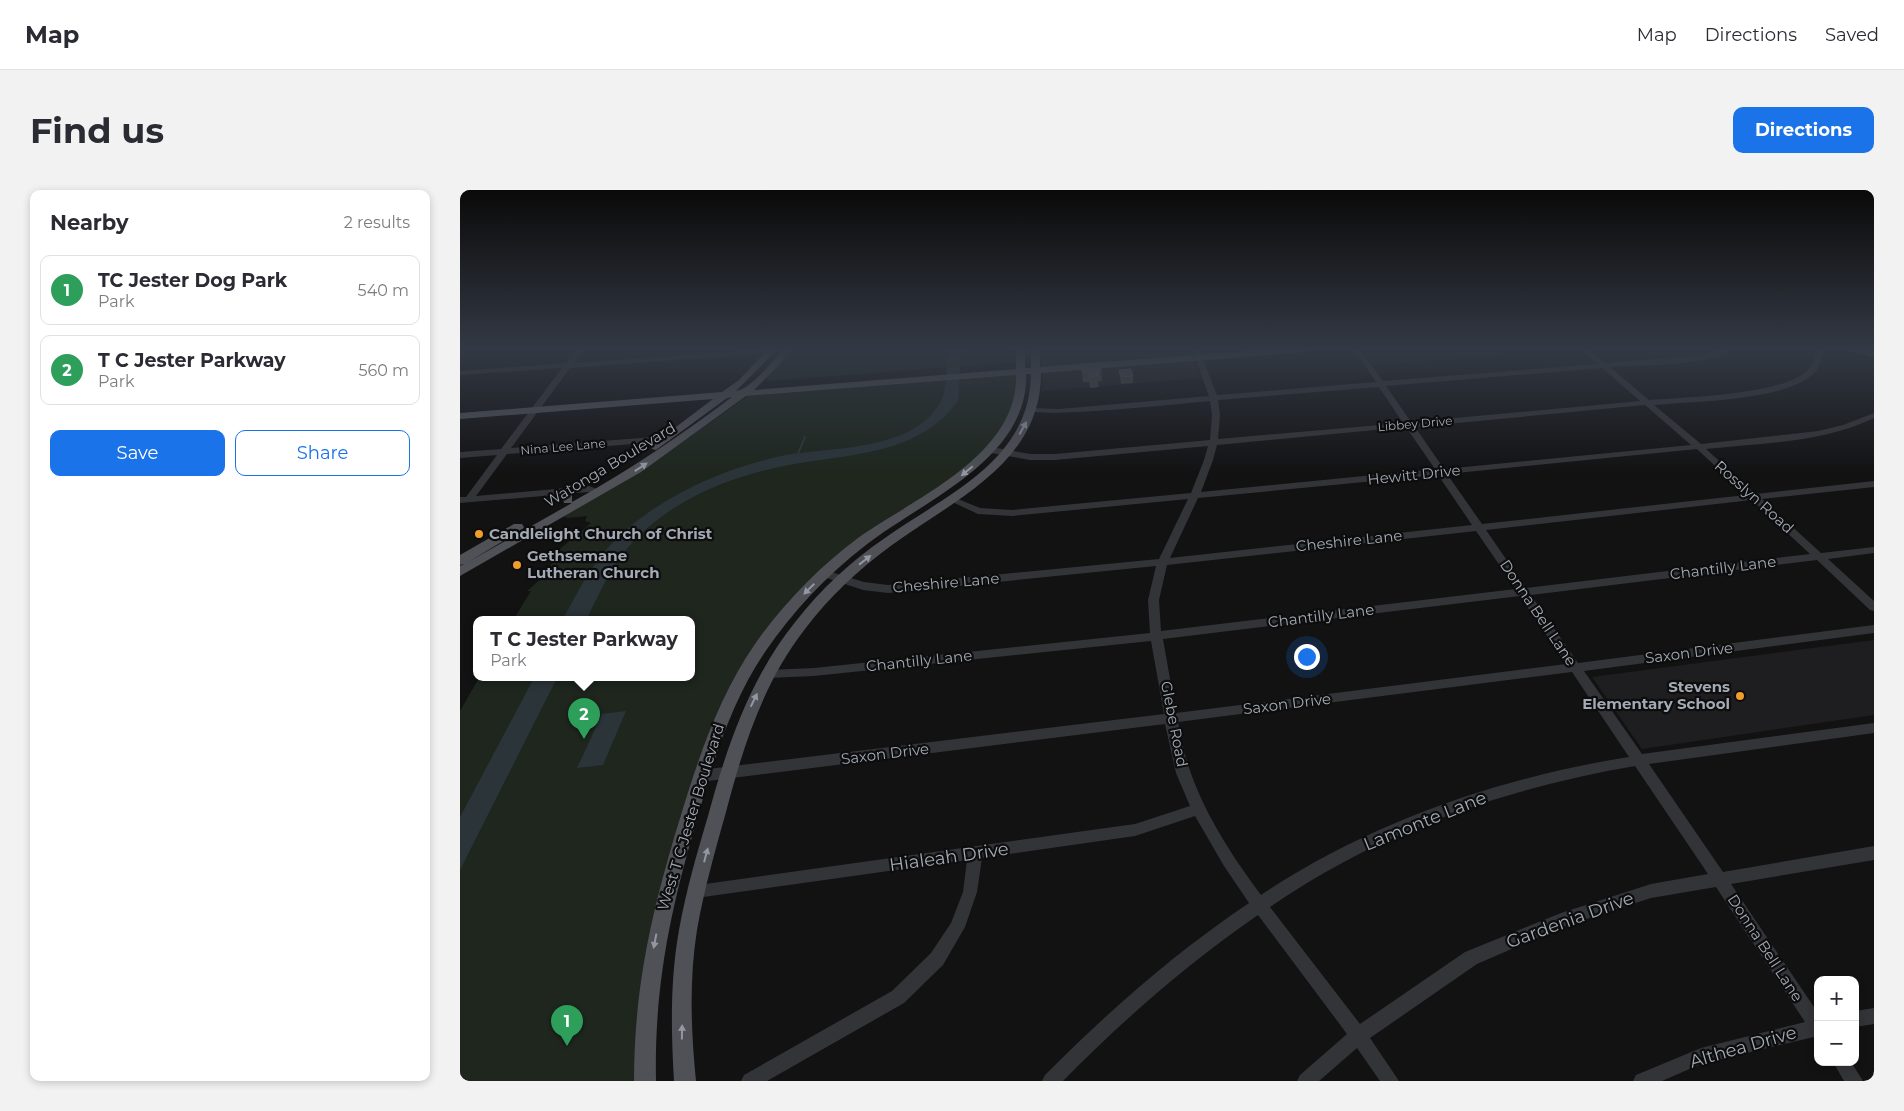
<!DOCTYPE html>
<html lang="en">
<head>
<meta charset="utf-8">
<style>
  body { margin:0; font-family:Montserrat,sans-serif; background:#f2f2f3; color:#2b2b33 }
  .controls { position:absolute; right:15px; bottom:15px; display:grid; overflow:hidden; border-radius:10px; box-shadow:0 2px 8px #0003 }
  .controls button { width:45px; height:45px; display:grid; place-items:center; padding:0; border:0; border-bottom:1px solid #e1e1e2; background:#fff; color:#2b2b33; font:25px sans-serif }
  .you { position:absolute; left:846px; top:466px; width:18px; height:18px; margin:-12px; border:4px solid #fff; border-radius:50%; background:#1a73e8; box-shadow:0 0 0 8px #1a73e833 }
  .badge { display:grid; place-items:center; width:32px; height:32px; border-radius:50%; background:#1a73e8; color:#fff; font-size:16px; font-weight:700 }
  .pin { position:absolute; translate:-50% -41px; filter:drop-shadow(0 1px 2px #0008) }
  .pin::after { content:''; position:absolute; top:26px; width:18px; height:15px; background:inherit; clip-path:polygon(0 0,100% 0,50% 100%) }
  .popup { position:absolute; left:13px; top:426px; width:222px; height:65px; box-sizing:border-box; display:grid; place-content:center; border-radius:10px; background:#fff; filter:drop-shadow(0 1px 4px #0005); font-size:16px; white-space:nowrap; color:#7c7c81 }
  .popup b { font-size:19px; color:#2b2b33 }
  .popup::after { content:''; position:absolute; left:50%; top:100%; margin-left:-10px; border:10px solid transparent; border-top-color:#fff }
  .list { margin:0; padding:0; list-style:none }
  h2 { display:flex; justify-content:space-between; align-items:center; height:65px; margin:0; padding:0 20px; font-size:21px }
  h2 small { font-size:16px; font-weight:400; color:#7c7c81 }
  .list li { display:grid; grid-template-columns:32px 1fr auto; gap:15px; align-items:center; box-sizing:border-box; height:70px; margin:0 10px 10px; padding:0 10px; border:1px solid #e1e1e2; border-radius:10px }
  .list b { display:block; font-size:19px; white-space:nowrap }
  .list p { margin:0; font-size:16px; white-space:nowrap; color:#7c7c81 }
  .list em { font-size:16px; font-style:normal; color:#7c7c81 }
  .actions { display:flex; gap:10px; padding:15px 20px }
  .actions a { flex:1; padding:11px 0; border:1px solid #1a73e8; border-radius:10px; text-align:center; font-size:18px; color:#1a73e8 }
  .actions .main { background:#1a73e8; color:#fff }
  .map { position:relative; flex:none; width:1414px; height:891px; overflow:hidden; border-radius:10px }
  header { display:flex; align-items:center; gap:30px; box-sizing:border-box; height:70px; padding:0 25px; background:#fff; border-bottom:1px solid #e1e1e2 }
  header strong { font-size:24px }
  nav { display:flex; gap:28px; margin-inline-start:auto; font-size:18px }
  .intro { display:flex; align-items:center; justify-content:space-between; box-sizing:border-box; height:120px; padding:0 30px }
  h1 { margin:0; font-size:35px }
  .button { padding:12px 22px; border-radius:10px; background:#1a73e8; color:#fff; font-size:18px; font-weight:700 }
  main { display:flex; gap:30px; padding:0 30px }
  aside { flex:1; background:#fff; border-radius:10px; box-shadow:0 2px 8px #0003 }
  .map>svg:first-child { display:block }
  .built { fill:#1e1e20 }
  .green { fill:#1e261e }
  .water { fill:#2a3439 }
  .lines { fill:none; stroke-linecap:round; stroke-linejoin:round }
  .stream-far1 { stroke:#2a3439; stroke-width:2 }
  .stream { stroke:#2a3439; stroke-width:2.5 }
  .minor { fill:#333438; fill-rule:evenodd }
  .major { fill:#4f5157; fill-rule:evenodd }
  .wall { fill:#45474b }
  .building { fill:#4f5256; stroke:#5c6065 }
  .oneway { fill:#9298a1 }
  .poi-dot { fill:#f29d2b; stroke:#0d0d0e; stroke-width:2 }
  .labels { text-anchor:middle; stroke-width:4.5; stroke-linejoin:round; paint-order:stroke }
  .far-street-label { font-size:12px; fill:#a3aab4; stroke:#0d0d0e }
  .street-label { font-size:15px; fill:#a3aab4; stroke:#0d0d0e }
  .poi-label { font-size:15px; font-weight:bold; fill:#a3aab4; stroke:#0d0d0e; text-anchor:start }
  .near-street-label { font-size:18px; fill:#a3aab4; stroke:#0d0d0e }
</style>
</head>
<body>
<header>
<strong>Map</strong>
<nav><a>Map</a><a>Directions</a><a>Saved</a></nav>
</header>
<div class="intro"><h1>Find us</h1><a class="button">Directions</a></div>
<main>
<aside>
<h2>Nearby<small>2 results</small></h2>
<ul class="list">
<li><span class="badge" style="background:#2e9e5b">1</span><div><b>TC Jester Dog Park</b><p>Park</p></div><em>540 m</em></li>
<li><span class="badge" style="background:#2e9e5b">2</span><div><b>T C Jester Parkway</b><p>Park</p></div><em>560 m</em></li>
</ul>
<div class="actions"><a class="main">Save</a><a>Share</a></div>
</aside>
<div class="map">
<svg width="1414" height="891" viewBox="0 0 1414 891">
  <rect width="100%" height="100%" fill="#121213"/>
  <g class="built">
    <polygon points="579,159 756,159 730,161 741,188 582,201 583,182"/>
    <polygon points="901,159 1113,159 912,175"/>
    <polygon points="1414,450 1414,525 1182,559 1132,487"/>
  </g>
  <g class="green">
    <polygon points="332,159 554,159 555,172 307,191 309,185"/>
    <polygon points="556,185 558,186 551,221 534,249 506,278 424,334 327,419 237,577 179,891 0,891 0,521 19,488 232,488 232,430 53,430 71,401 67,401 84,386 101,358 131,333 125,331 127,326 108,328 102,326 205,264 288,206"/>
  </g>
  <g class="water">
    <path d="M487,159H501L498,211C455,270 378,263 315,278C259,290 199,317 163,364C148,384 137,408 126,430H102C113,412 122,392 135,374C158,341 195,315 232,297C260,283 291,273 321,266C370,256 453,263 481,211C488,197 486,175 487,159Z"/>
    <polygon points="74,488 97,488 0,680 0,627"/>
    <polygon points="166,521 143,575 117,578 142,524"/>
  </g>
  <g class="lines">
    <polyline class="stream-far1" points="337,266 345,247"/>
    <polyline class="stream" points="125,380 133,380"/>
    <g class="minor">
      <polygon points="117,159 124,159 114,173 312,159 316,161 312,163 110,178 51,258 207,246 210,247 210,251 47,264 16,306 129,296 145,302 140,305 129,302 0,313 0,307 6,307 37,265 0,268 0,262 41,259 102,178 0,185 0,181 106,173"/>
      <path d="M732,159H739L757,205L916,192L894,159H900L923,191L1137,174L1121,159H1128L1145,173L1233,166L1264,159H1273C1252,176 1179,175 1150,177L1189,210C1225,207 1324,205 1348,180C1354,174 1355,167 1355,159H1362C1362,168 1361,176 1354,183C1327,211 1233,211 1194,215L1241,254L1358,241L1383,235L1414,223V228C1362,253 1302,253 1246,259L1296,304L1414,291V297L1302,309L1361,363L1414,357V363L1368,369L1414,411V421L1410,420L1357,370L1071,405L1118,473L1414,435V443L1124,481L1182,564L1414,533V543L1189,574L1263,682L1414,656V670L1271,694L1358,823V846L1241,874L1202,891H1173L1176,885L1241,858L1345,832L1256,697L1191,708L1102,737L1017,774L910,848L939,891H920L897,858L859,891H837L840,885L887,844L798,725C727,774 663,830 603,891H582L585,885C650,820 712,765 789,713L764,676L735,626L675,646L522,668L517,702L505,737L483,775L444,813L307,891H281L284,885L432,801L471,763L491,733L503,702L507,670L236,708L231,706L229,701L231,696L675,634L730,616L716,583L705,534L240,592L235,590L233,586L235,582L240,580L704,524L691,451L354,486L308,488L304,487L302,484L304,481L308,480L354,478L690,443L688,410L696,376L428,403L403,400L361,386L360,384L365,380L404,392L428,395L699,369L728,309L552,326L518,324L488,310L493,307L520,318L552,320L731,303L744,270L748,256L595,270H570L531,263L527,260L531,257L570,264H595L750,250L752,225L750,211C725,213 580,229 568,220L572,218L599,219L749,206ZM1142,178L1180,211L951,232L926,196ZM919,197L943,233L758,249L760,225L758,210ZM1185,215L1231,255L984,279L955,237ZM946,237L975,279L741,302L753,270L757,255ZM1237,259L1286,305L1022,334L987,284ZM978,285L1012,335L710,368L738,308ZM1292,310L1350,364L1066,398L1026,340ZM1016,341L1056,399L701,441L699,410L707,375ZM1060,406L1106,474L716,523L703,449ZM1112,482L1169,567C1041,587 909,633 801,705C762,652 728,599 718,532ZM1175,576L1248,684L1191,694L1101,723L1005,762L900,834L810,717C918,642 1046,598 1175,576Z"/>
      <polygon points="1414,818 1414,834 1395,837 1395,821"/>
      <polygon points="1373,872 1391,872 1403,891 1384,891"/>
    </g>
    <g class="major">
      <path d="M308,159H318L276,201C290,200 314,170 323,159H332L321,173L294,200L556,179V159H565V178H571V159H580V177L816,159H850L845,162L581,183C581,273 495,309 432,355C399,379 369,407 345,439C303,493 283,557 266,622C255,661 244,700 237,740C229,790 231,841 236,891H214C211,841 210,790 219,740C226,701 237,663 248,626C267,556 290,488 336,431C361,399 391,371 425,348C487,304 570,271 571,184H566C569,269 462,311 406,355C367,385 332,422 305,462C271,512 254,569 238,626C211,717 194,795 196,891H174C174,795 193,716 221,625C239,566 259,506 295,454C323,414 359,377 398,348C454,308 558,266 556,185L286,206L181,282L0,386V376L4,374L0,375V365L54,334H62L64,337L62,340L8,372L112,313H104L102,305L97,301L99,299L103,298L112,302V312C168,281 220,246 272,207L267,208L196,260L192,259V255L253,209L0,229V223L262,202L279,190Z"/>
      <polygon points="1381,159 1414,161 1414,167"/>
    </g>
  </g>
  <g class="wall">
    <polygon points="621,174 641,180 642,191 638,191 639,197 630,198 629,192 623,192"/>
    <polygon points="659,180 673,186 673,193 661,194"/>
  </g>
  <g class="building">
    <polygon points="640,173 641,180 637,181 638,186 629,187 628,181 622,182 621,174"/>
    <polygon points="671,179 673,186 661,187 659,180"/>
  </g>
  <defs><path id="oneway-solid" d="M-6-.8H1V-3.2L6.5 0L1 3.2V.8H-6Z" transform="scale(1.25)"/></defs>
  <g class="oneway">
    <use href="#oneway-solid" transform="translate(563 238) rotate(-61)"/>
    <use href="#oneway-solid" transform="translate(181 277) rotate(-33)"/>
    <use href="#oneway-solid" transform="translate(507 281) rotate(140)"/>
    <use href="#oneway-solid" transform="translate(405 370) rotate(-38)"/>
    <use href="#oneway-solid" transform="translate(349 399) rotate(135)"/>
    <use href="#oneway-solid" transform="translate(294 510) rotate(-64)"/>
    <use href="#oneway-solid" transform="translate(246 665) rotate(-75)"/>
    <use href="#oneway-solid" transform="translate(195 751) rotate(101)"/>
    <use href="#oneway-solid" transform="translate(222 842) rotate(-89)"/>
  </g>
  <linearGradient id="sky" x2="0" y2="1"><stop stop-color="#0a0a0a"/><stop offset="0.56" stop-color="#333944"/><stop offset="1" stop-color="#333944" stop-opacity="0"/></linearGradient>
  <rect width="1414" height="283" fill="url(#sky)"/>
  <g class="poi-dot">
    <circle cx="19" cy="344" r="5"/>
    <circle cx="57" cy="375" r="5"/>
    <circle cx="1280" cy="506" r="5"/>
  </g>
  <g class="labels">
    <g class="far-street-label">
      <text transform="translate(955 234) rotate(-5)" y="4">Libbey Drive</text>
      <text transform="translate(103 257) rotate(-5)" y="4">Nina Lee Lane</text>
    </g>
    <g class="street-label">
      <text transform="translate(150 275) rotate(-31)" y="5">Watonga Boulevard</text>
      <text transform="translate(954 285) rotate(-6)" y="5">Hewitt Drive</text>
      <text transform="translate(1294 307) rotate(42)" y="5">Rosslyn Road</text>
      <text transform="translate(889 351) rotate(-6)" y="5">Cheshire Lane</text>
      <text transform="translate(1263 378) rotate(-7)" y="5">Chantilly Lane</text>
      <text transform="translate(486 393) rotate(-5)" y="5">Cheshire Lane</text>
      <text transform="translate(1078 423) rotate(56)" y="5">Donna Bell Lane</text>
      <text transform="translate(861 426) rotate(-7)" y="5">Chantilly Lane</text>
      <text transform="translate(1229 463) rotate(-7)" y="5">Saxon Drive</text>
      <text transform="translate(459 471) rotate(-6)" y="5">Chantilly Lane</text>
      <text transform="translate(827 514) rotate(-7)" y="5">Saxon Drive</text>
      <text transform="translate(714 534) rotate(79)" y="5">Glebe Road</text>
      <text transform="translate(425 564) rotate(-7)" y="5">Saxon Drive</text>
      <text transform="translate(231 627) rotate(-73)" y="5">West T C Jester Boulevard</text>
      <text transform="translate(1305 758) rotate(57)" y="5">Donna Bell Lane</text>
    </g>
    <g class="poi-label">
      <text x="29" y="349">Candlelight Church of Christ</text>
      <text x="67" y="371">Gethsemane<tspan x="67" dy="17">Lutheran Church</tspan></text>
      <text x="1270" y="502" text-anchor="end">Stevens<tspan x="1270" dy="17">Elementary School</tspan></text>
    </g>
    <g class="near-street-label">
      <text transform="translate(965 631) rotate(-22)" y="6">Lamonte Lane</text>
      <text transform="translate(489 667) rotate(-8)" y="6">Hialeah Drive</text>
      <text transform="translate(1110 730) rotate(-20)" y="6">Gardenia Drive</text>
      <text transform="translate(1283 857) rotate(-16)" y="6">Althea Drive</text>
    </g>
  </g>
</svg>
<div class="controls">
<button>+</button>
<button>−</button>
</div>
<div class="you"></div>
<div class="pin badge" style="left:107px;top:856px;background:#2e9e5b">1</div>
<div class="pin badge" style="left:124px;top:549px;background:#2e9e5b">2</div>
<div class="popup"><b>T C Jester Parkway</b>Park</div>
</div>
</main>
</body>
</html>
